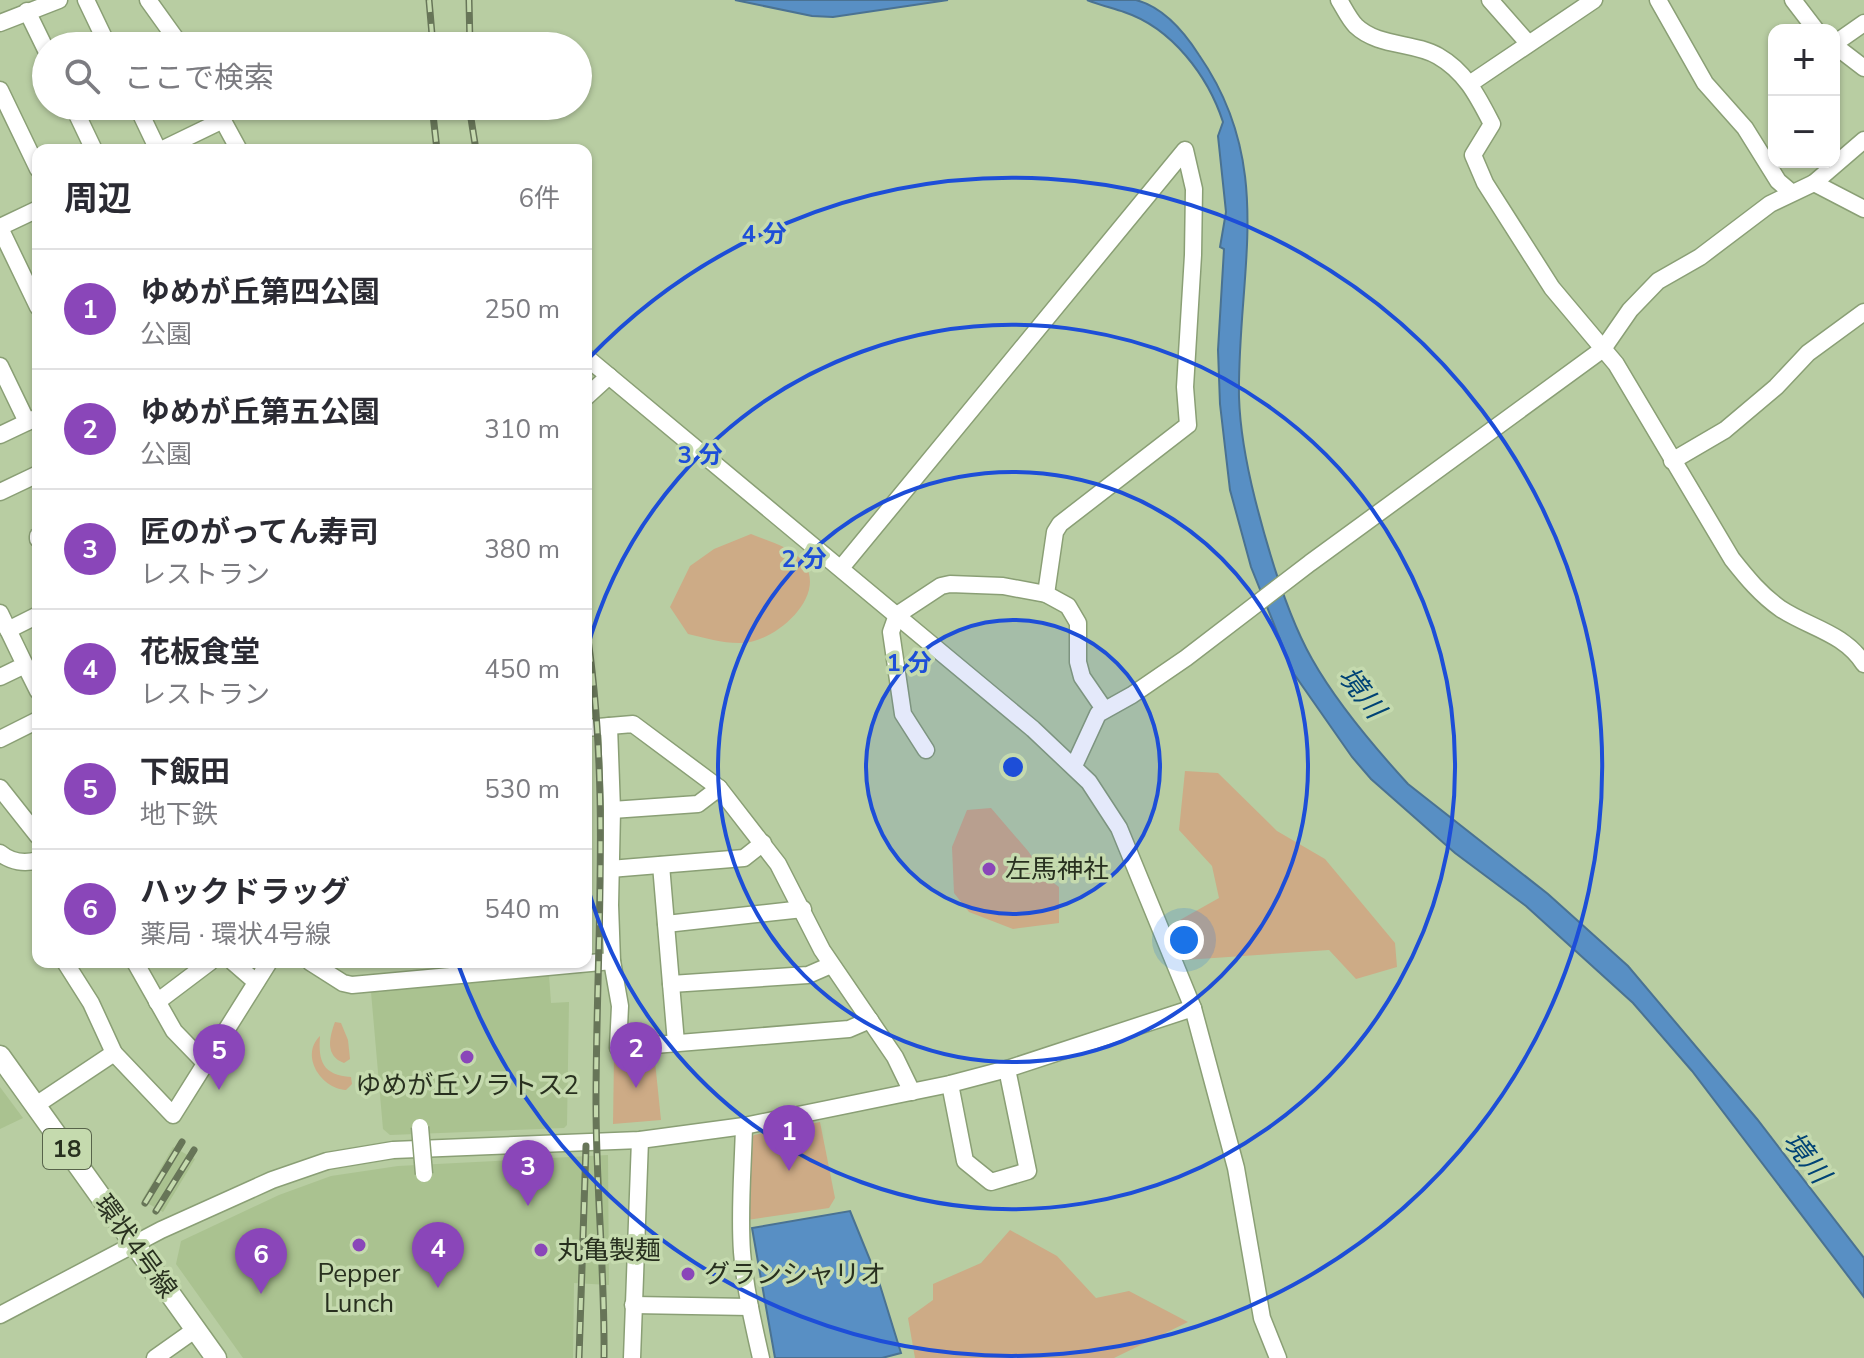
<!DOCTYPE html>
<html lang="ja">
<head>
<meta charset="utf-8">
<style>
  body { margin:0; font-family:"Nunito Sans","Noto Sans JP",sans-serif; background:#f7f7f7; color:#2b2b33 }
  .controls { position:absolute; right:24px; top:24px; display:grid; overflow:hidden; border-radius:16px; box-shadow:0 2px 6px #0004 }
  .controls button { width:72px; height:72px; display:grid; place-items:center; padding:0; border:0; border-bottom:2px solid #e1e1e2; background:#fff; color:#2b2b33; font:40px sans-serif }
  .you { position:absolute; left:1184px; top:940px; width:28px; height:28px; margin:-20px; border:6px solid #fff; border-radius:50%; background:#1a73e8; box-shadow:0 0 0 12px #1a73e833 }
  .badge { display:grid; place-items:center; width:52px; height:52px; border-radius:50%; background:#8a46b9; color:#fff; font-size:26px; font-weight:700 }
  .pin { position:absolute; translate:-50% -66px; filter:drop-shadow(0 2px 4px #0008) }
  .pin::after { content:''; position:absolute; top:42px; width:28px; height:24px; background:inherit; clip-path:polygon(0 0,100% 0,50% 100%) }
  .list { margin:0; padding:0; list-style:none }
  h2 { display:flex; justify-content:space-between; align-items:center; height:104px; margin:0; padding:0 32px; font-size:34px }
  h2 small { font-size:26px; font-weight:400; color:#7c7c81 }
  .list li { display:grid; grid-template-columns:52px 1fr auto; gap:24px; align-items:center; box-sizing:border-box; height:120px; padding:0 32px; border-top:2px solid #e1e1e2 }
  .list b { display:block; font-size:30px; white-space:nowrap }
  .list p { margin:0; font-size:26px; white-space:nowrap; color:#7c7c81 }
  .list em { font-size:26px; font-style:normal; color:#7c7c81 }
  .icon { flex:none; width:44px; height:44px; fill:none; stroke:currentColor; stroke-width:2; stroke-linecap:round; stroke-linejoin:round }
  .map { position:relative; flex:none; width:1864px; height:1358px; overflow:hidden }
  .search { position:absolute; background:#fff; box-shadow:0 2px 6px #0004; left:32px; top:32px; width:560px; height:88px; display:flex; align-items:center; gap:20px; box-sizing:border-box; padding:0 28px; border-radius:44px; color:#7c7c81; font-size:30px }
  .panel { position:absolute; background:#fff; box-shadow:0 2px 6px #0004; left:32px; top:144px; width:560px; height:824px; border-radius:16px }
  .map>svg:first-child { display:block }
  .built { fill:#aac290 }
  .green { fill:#cdab86 }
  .water { fill:#588fc4; stroke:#4a7292; stroke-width:2 }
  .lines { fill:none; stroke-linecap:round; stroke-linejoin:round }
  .minor-casing { stroke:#8a9f75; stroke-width:19 }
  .major-casing { stroke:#8a9f75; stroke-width:23 }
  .minor { stroke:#fff; stroke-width:16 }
  .major { stroke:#fff; stroke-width:20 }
  .rail-casing { stroke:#677558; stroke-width:7 }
  .rail { stroke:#c5daae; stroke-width:4; stroke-dasharray:12; stroke-linecap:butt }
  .minor-bridge-casing { stroke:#8a9f75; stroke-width:19; stroke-linecap:butt }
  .minor-bridge { stroke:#fff; stroke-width:16 }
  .ring { fill:none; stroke:#1d4ed8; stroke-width:4 }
  .poi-dot { fill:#8a46b9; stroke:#c5daae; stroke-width:3 }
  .labels { text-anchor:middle; stroke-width:7; stroke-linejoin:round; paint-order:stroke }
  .shield { fill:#c5daae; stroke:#57634a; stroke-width:2 }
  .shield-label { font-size:24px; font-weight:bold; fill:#28301f }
  .poi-label { font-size:26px; fill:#28301f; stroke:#c5daae; text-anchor:start }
  .street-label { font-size:26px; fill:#28301f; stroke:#c5daae }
  .water-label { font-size:28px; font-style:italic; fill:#004375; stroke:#c5daae }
  .centre { fill:#1d4ed8; stroke:#c5daae; stroke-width:4 }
  .ring-label { font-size:24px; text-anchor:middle; font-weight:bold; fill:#1d4ed8; stroke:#c5daae; stroke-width:7; stroke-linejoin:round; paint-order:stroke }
</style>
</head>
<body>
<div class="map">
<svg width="1864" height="1358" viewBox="0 0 1864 1358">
  <rect width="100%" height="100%" fill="#b8cda2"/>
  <g class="built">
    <polygon points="549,975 551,1003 569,1002 567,1125 564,1128 390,1135 383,1129 371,992"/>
    <polygon points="0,1087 23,1118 0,1129"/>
    <polygon points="173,1147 195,1159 163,1212 142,1200"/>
    <polygon points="608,1155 609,1285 574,1283 573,1358 243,1358 176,1264 181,1241 279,1195 331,1176 398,1166"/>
  </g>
  <g class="green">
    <path d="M751,534C768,541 793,547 804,563C828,597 774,642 743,643C725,644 706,638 688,634L670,607L690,566L714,549Z"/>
    <polygon points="1185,771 1218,773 1277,831 1325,859 1395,943 1397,967 1356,979 1329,950 1185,960 1171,925 1219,898 1212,866 1179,830"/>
    <polygon points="991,808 1028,851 1047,878 1059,887 1059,923 1013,929 969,912 954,893 952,847 967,810"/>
    <path d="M335,1022L341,1023L348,1040L350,1059L344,1063C325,1056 329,1038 335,1022Z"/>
    <path d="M320,1036C318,1062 323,1075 351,1077L352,1084L346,1090C320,1088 300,1055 320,1036Z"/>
    <polygon points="654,1052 661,1120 613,1124 614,1057"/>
    <polygon points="820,1122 835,1198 829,1208 747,1220 749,1143 754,1135"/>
    <polygon points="1010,1230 1057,1256 1096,1298 1129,1291 1188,1322 1114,1358 915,1358 908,1318 933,1300 933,1284 981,1263"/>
  </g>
  <g class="water">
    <polygon points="735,0 948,0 833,17 812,16"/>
    <path d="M1087,0C1102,0 1122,0 1136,0C1163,7 1185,33 1199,55C1277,167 1237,273 1239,397C1240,430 1247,467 1255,499C1268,550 1286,613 1312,659C1335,700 1376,749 1408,784L1548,894L1628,966L1757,1119L1864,1258V1297L1692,1071L1633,1003L1526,906L1455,853L1371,779L1352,757L1294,674L1251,567L1230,490L1220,404L1218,350L1224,249L1220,247L1226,212L1218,136L1223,122C1208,76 1172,28 1124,12C1112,8 1100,5 1087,0Z"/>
    <polygon points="850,1211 879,1282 901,1353 882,1358 775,1358 752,1228"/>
  </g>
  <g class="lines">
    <defs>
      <g id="minor">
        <polyline points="86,0 108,46"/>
        <polyline points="148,0 181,46"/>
        <path d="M1339,0C1344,8 1349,19 1356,26C1378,47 1414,42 1438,56C1466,72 1478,97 1492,124L1473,155L1485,183L1552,288L1616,364L1732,559C1747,578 1761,595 1781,609C1810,628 1844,633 1864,664"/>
        <polyline points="1490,0 1528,43"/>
        <polyline points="1658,0 1705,83 1745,128 1778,181 1791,192"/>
        <polyline points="1793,0 1816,30"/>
        <polyline points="27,11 46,50"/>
        <polyline points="0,23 59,0"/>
        <polyline points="1834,44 1864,23"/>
        <polyline points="1834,45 1864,68"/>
        <polyline points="1471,83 1594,0"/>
        <polyline points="0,90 38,169"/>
        <polyline points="73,106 94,150"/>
        <polyline points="137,106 158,150"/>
        <polyline points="215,106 239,150"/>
        <polyline points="161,150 223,120"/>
        <polyline points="1814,183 1864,209"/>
        <polyline points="0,227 38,209"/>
        <polyline points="0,228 38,307"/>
        <polyline points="586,357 1033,729 1089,782 1119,828 1193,1008 1236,1168 1262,1318 1278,1358"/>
        <polyline points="0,366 27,422"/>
        <polyline points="586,397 609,376"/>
        <polyline points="0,435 38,417"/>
        <polyline points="1672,461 1725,430 1776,387 1808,353 1864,312"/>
        <polyline points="0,492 38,474"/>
        <polyline points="38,536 38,539"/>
        <polyline points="841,568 1185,150 1194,189 1193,255 1185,387 1188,425 1060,524 1055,532 1046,594"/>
        <polyline points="0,613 25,665 0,677"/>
        <polyline points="8,630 38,615"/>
        <polyline points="25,665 38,691"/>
        <polyline points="609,726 612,810 610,905 612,961 620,1006 618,1048 849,1029 870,1020"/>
        <polyline points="586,728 633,724 719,788 778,864 822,950 895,1057 912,1092"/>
        <polyline points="0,739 38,720"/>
        <polyline points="926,750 903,714 891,632 897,615 941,586 950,584 1003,586 1046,594 1068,606 1078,623 1078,662 1082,677 1104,709"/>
        <polyline points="1074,766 1098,714 1132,695 1186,658 1310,563 1603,349 1630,310 1658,281 1700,257 1770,204 1814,183 1864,140"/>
        <polyline points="0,788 38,836"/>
        <polyline points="612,810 698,804 719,788"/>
        <path d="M0,853C11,862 25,864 38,860"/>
        <polyline points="661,865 676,1043"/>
        <polyline points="610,869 744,858 763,843"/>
        <polyline points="666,924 803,909"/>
        <polyline points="65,962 91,1003 114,1053 173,1115 269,962"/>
        <polyline points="135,962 174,1031 206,1064"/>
        <polyline points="233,962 256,982"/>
        <polyline points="310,962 343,983 352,985 612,961"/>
        <polyline points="671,984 808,975 831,965"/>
        <polyline points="157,1002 210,962"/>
        <polyline points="950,1084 965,1161 991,1182 1028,1171 1007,1069"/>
        <polyline points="36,1105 114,1053"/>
        <path d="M744,1126C743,1168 739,1210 742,1252C745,1288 753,1323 761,1358"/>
        <polyline points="633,1305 750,1307"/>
        <polyline points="0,1315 161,1230 272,1180 327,1161 393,1150 640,1140 744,1126 950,1084 1007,1069 1193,1008"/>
        <polyline points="155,1358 196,1329"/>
        <polyline points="632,1358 640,1140"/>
      </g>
      <polyline id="major" points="0,1056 216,1358"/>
    </defs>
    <use href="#minor" class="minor-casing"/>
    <use href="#major" class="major-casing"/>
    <use href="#minor" class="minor"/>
    <use href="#major" class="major"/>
    <defs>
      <g id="rail">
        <polyline points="429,0 433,46"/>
        <polyline points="469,0 470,46"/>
        <polyline points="432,106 437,150"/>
        <polyline points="469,106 476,150"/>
        <path d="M586,626C611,784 596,945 596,1104C596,1189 605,1273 604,1358"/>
        <polyline points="145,1203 182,1142"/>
        <polyline points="156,1211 194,1150"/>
        <polyline points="579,1358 586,1146"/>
      </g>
    </defs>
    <use href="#rail" class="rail-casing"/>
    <use href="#rail" class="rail"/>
    <defs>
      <polyline id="minor-bridge" points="420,1127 424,1174"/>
    </defs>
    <use href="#minor-bridge" class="minor-bridge-casing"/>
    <use href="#minor-bridge" class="minor-bridge"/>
  </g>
  <circle cx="1013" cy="767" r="147" fill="#1d4ed8" fill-opacity=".12"/>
  <g class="ring">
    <circle cx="1013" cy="767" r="147"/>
    <circle cx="1013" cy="767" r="295"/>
    <path d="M586 653A442 442 0 1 1 586 881"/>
    <path d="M589 358A589 589 0 1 1 458 964"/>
  </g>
  <g class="poi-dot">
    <circle cx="989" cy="869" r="8"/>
    <circle cx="467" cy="1057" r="8"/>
    <circle cx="359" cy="1245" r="8"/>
    <circle cx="541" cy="1250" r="8"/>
    <circle cx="688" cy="1274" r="8"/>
  </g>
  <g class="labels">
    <rect class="shield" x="43" y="1129" width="48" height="40" rx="6"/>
    <g class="shield-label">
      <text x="67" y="1157">18</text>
    </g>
    <g class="poi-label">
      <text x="1005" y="878">左馬神社</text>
      <text x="467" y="1094" text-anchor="middle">ゆめが丘ソラトス2</text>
      <text x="557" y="1259">丸亀製麺</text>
      <text x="359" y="1282" text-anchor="middle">Pepper<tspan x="359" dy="30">Lunch</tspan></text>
      <text x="704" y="1283">グランシャリオ</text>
    </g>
    <g class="street-label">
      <text transform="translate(136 1246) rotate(54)" y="9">環状4号線</text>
    </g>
    <g class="water-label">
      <text transform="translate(1362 692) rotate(52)" y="10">境川</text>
      <text transform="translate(1807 1157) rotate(52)" y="10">境川</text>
    </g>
  </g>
  <circle cx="1013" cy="767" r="12" class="centre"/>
  <g class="ring-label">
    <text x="764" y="242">4 分</text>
    <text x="700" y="463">3 分</text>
    <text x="804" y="567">2 分</text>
    <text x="909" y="671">1 分</text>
  </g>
</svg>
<div class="controls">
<button>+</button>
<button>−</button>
</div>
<div class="you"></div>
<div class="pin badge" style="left:789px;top:1171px">1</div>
<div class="pin badge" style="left:636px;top:1088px">2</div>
<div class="pin badge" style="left:528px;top:1206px">3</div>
<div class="pin badge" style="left:438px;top:1288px">4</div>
<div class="pin badge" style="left:219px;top:1090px">5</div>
<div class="pin badge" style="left:261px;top:1294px">6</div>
<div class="search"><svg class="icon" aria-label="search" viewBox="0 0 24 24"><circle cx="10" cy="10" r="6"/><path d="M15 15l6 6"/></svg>ここで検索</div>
<section class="panel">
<h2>周辺<small>6件</small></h2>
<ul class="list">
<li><span class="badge">1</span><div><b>ゆめが丘第四公園</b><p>公園</p></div><em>250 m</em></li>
<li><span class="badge">2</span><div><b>ゆめが丘第五公園</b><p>公園</p></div><em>310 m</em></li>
<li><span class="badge">3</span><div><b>匠のがってん寿司</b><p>レストラン</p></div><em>380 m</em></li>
<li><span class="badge">4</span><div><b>花板食堂</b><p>レストラン</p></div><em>450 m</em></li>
<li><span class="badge">5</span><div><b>下飯田</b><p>地下鉄</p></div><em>530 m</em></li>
<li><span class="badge">6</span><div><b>ハックドラッグ</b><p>薬局 · 環状4号線</p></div><em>540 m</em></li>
</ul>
</section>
</div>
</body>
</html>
